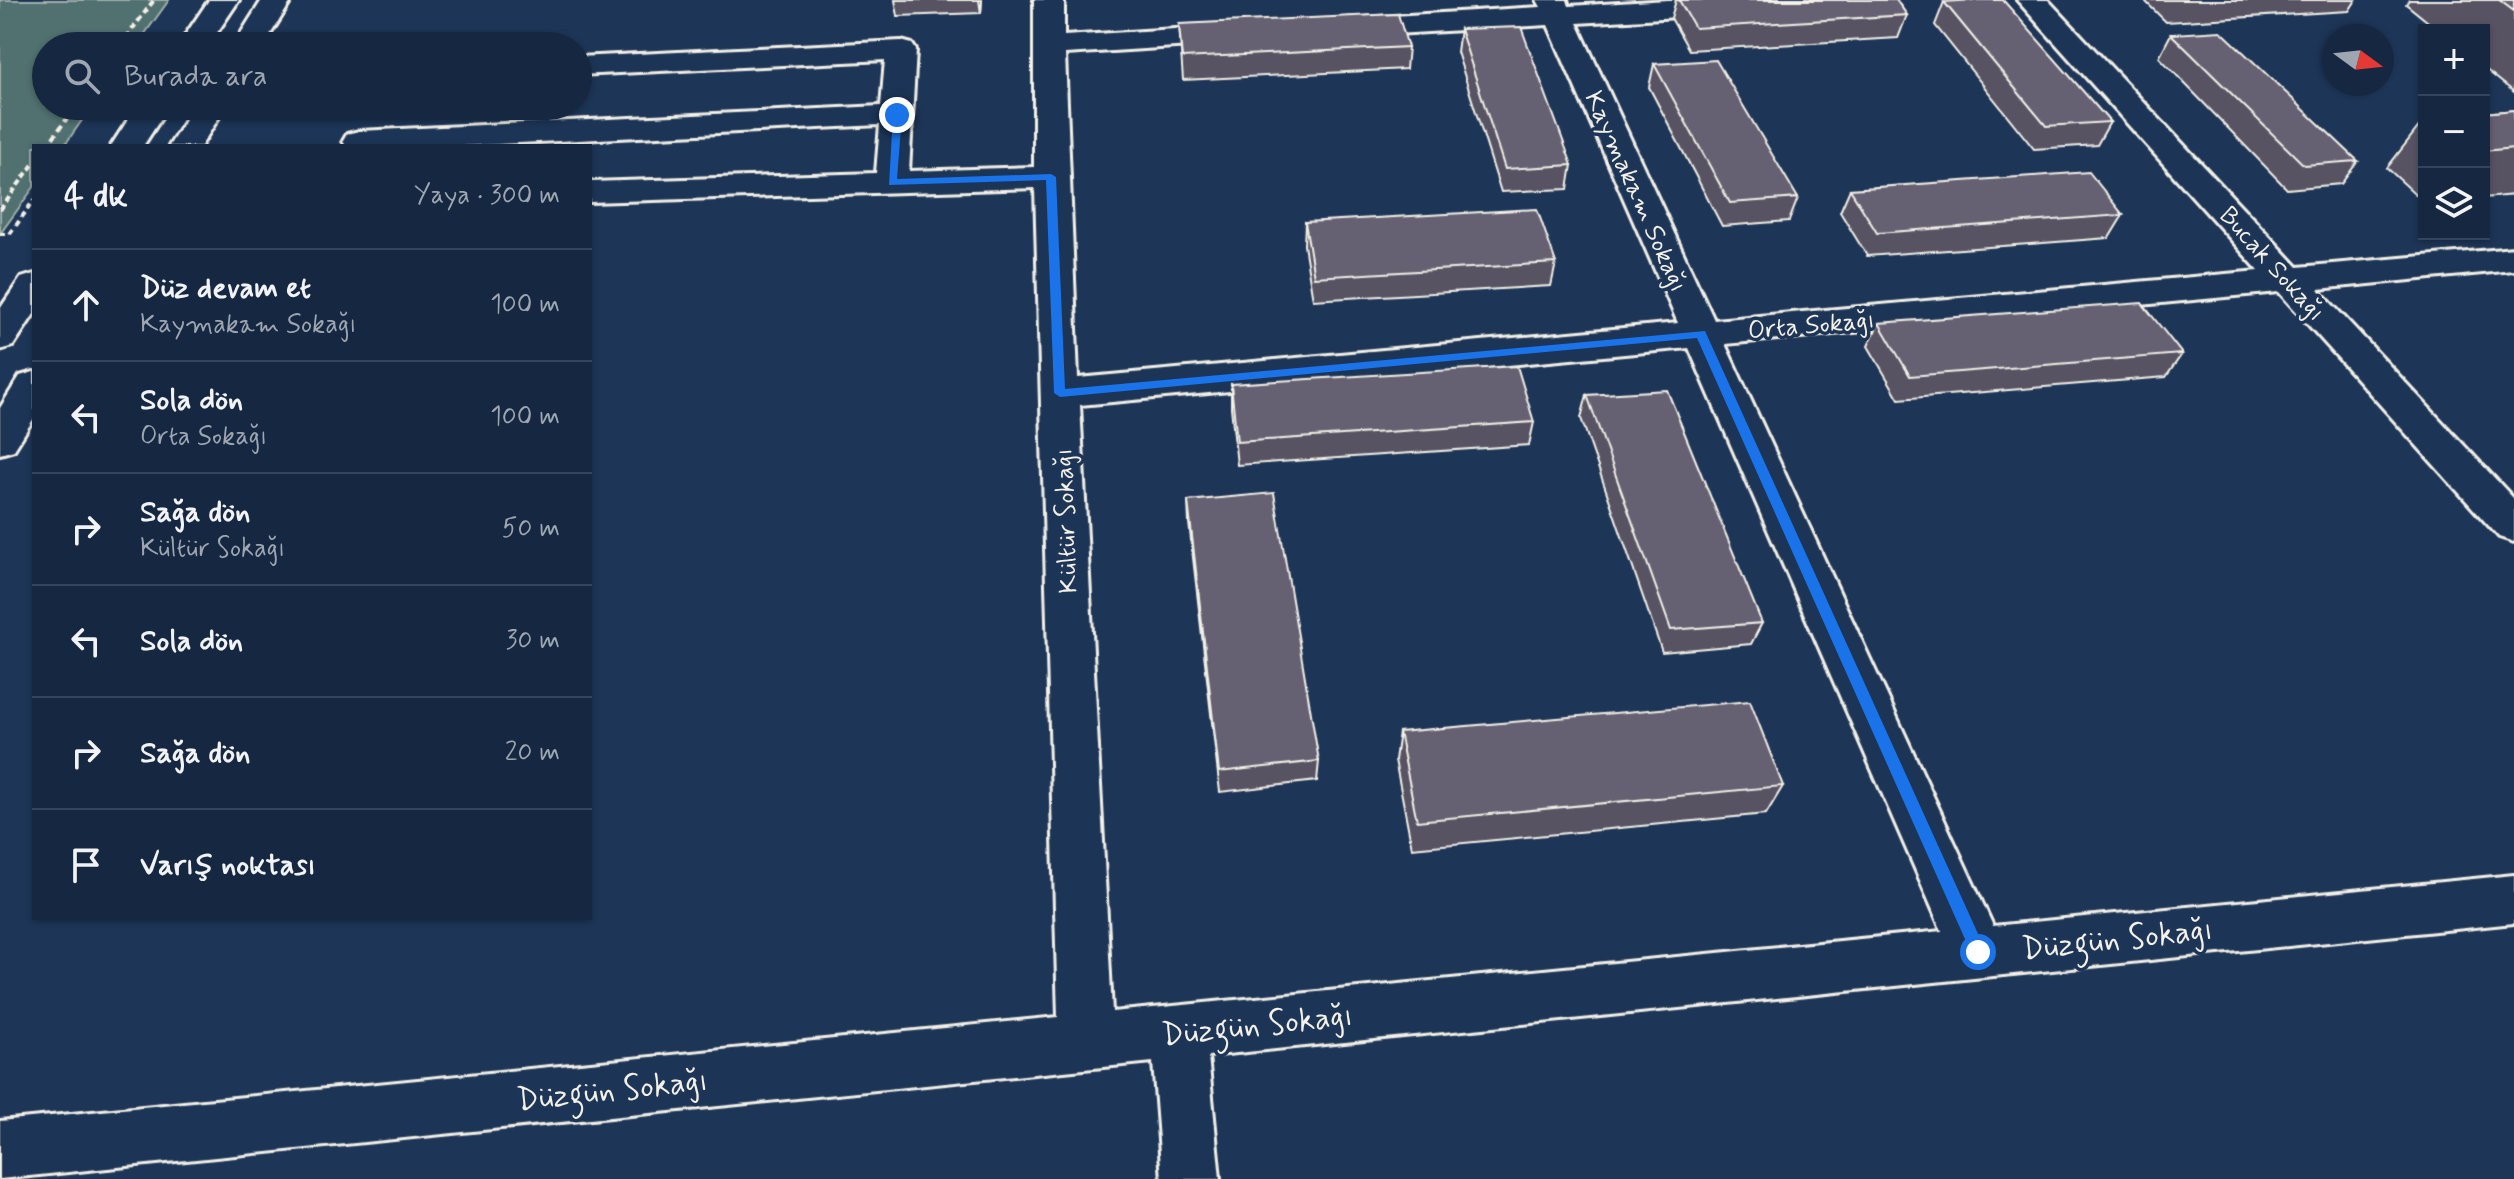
<!DOCTYPE html>
<html lang="tr">
<head>
<meta charset="utf-8">
<style>
  body { margin:0; font-family:Mynerve,sans-serif; background:#23344c; color:#f1f3f6 }
  .controls { position:absolute; right:24px; top:24px; display:grid; overflow:hidden; border-radius:0px; box-shadow:0 2px 6px #0004 }
  .controls button { width:72px; height:72px; display:grid; place-items:center; padding:0; border:0; border-bottom:2px solid #35445a; background:#162841; color:#f1f3f6; font:40px sans-serif }
  .compass { position:absolute; left:2322px; top:24px; width:72px; height:72px; border-radius:50%; background:#162841; box-shadow:0 2px 6px #0004; rotate:105deg }
  .stop { position:absolute; width:24px; height:24px; margin:-18px; border:6px solid #1a73e8; border-radius:50%; background:#fff }
  .stop.end { background:#1a73e8; border-color:#fff; box-shadow:0 2px 8px #0008 }
  .list { margin:0; padding:0; list-style:none }
  h2 { display:flex; justify-content:space-between; align-items:center; height:104px; margin:0; padding:0 32px; font-size:34px }
  h2 small { font-size:26px; font-weight:400; color:#9ea6b1 }
  .list li { display:grid; grid-template-columns:52px 1fr auto; gap:24px; align-items:center; box-sizing:border-box; height:112px; padding:0 32px; border-top:2px solid #35445a }
  .list b { display:block; font-size:30px; white-space:nowrap }
  .list p { margin:0; font-size:26px; white-space:nowrap; color:#9ea6b1 }
  .list em { font-size:26px; font-style:normal; color:#9ea6b1 }
  .icon { flex:none; width:44px; height:44px; fill:none; stroke:currentColor; stroke-width:2; stroke-linecap:round; stroke-linejoin:round }
  .map { position:relative; flex:none; width:2514px; height:1179px; overflow:hidden }
  .search { position:absolute; background:#162841; box-shadow:0 2px 6px #0004; left:32px; top:32px; width:560px; height:88px; display:flex; align-items:center; gap:20px; box-sizing:border-box; padding:0 28px; border-radius:44px; color:#9ea6b1; font-size:30px }
  .panel { position:absolute; background:#162841; box-shadow:0 2px 6px #0004; left:32px; top:144px; width:560px; height:776px; border-radius:0px }
  .map>svg:first-child { display:block }
  .green { fill:#51706f; stroke:#a2b0ac; stroke-width:2 }
  .lines { fill:none; stroke-linecap:round; stroke-linejoin:round }
  .minor-casing { stroke:#f4f1e8; stroke-width:6 }
  .major-casing { stroke:#f4f1e8; stroke-width:6 }
  .path { stroke:#f4f1e8; stroke-width:4; stroke-dasharray:6 4; stroke-linecap:butt }
  .minor { fill:#1d3557; fill-rule:evenodd }
  .major { fill:#1d3557; fill-rule:evenodd }
  .wall { fill:#585363; stroke:#f4f1e8; stroke-width:2 }
  .shaded-wall { fill:#474450; stroke:#f4f1e8; stroke-width:2 }
  .building { fill:#666173; stroke:#f4f1e8; stroke-width:2 }
  .route { fill:#1a73e8 }
  .labels { text-anchor:middle; stroke-width:7; stroke-linejoin:round; paint-order:stroke }
  .street-label { font-size:26px; fill:#f4f1e8; stroke:#1d3557 }
  .near-street-label { font-size:32px; fill:#f4f1e8; stroke:#1d3557 }
</style>
</head>
<body>
<div class="map">
<svg width="2514" height="1179" viewBox="0 0 2514 1179">
  <rect width="100%" height="100%" fill="#1d3557"/>
  <filter id="ink" filterUnits="userSpaceOnUse"><feTurbulence type="fractalNoise" baseFrequency=".0125" numOctaves="2"/><feDisplacementMap in="SourceGraphic" scale="16" xChannelSelector="R" yChannelSelector="G"/><feConvolveMatrix kernelMatrix="1 2 1 2 8 2 1 2 1" color-interpolation-filters="sRGB"/></filter>
  <g filter="url(#ink)">
    <polygon class="green" points="0,0 169,0 136,46 46,46 46,106 92,106 64,146 34,146 34,187 0,234"/>
    <g class="lines">
      <defs>
        <path id="minor" d="M1034,0H1064V36L1239,25L1250,28L1254,34L1250,40L1239,43L1065,54L1078,378L1678,323L1548,25L1344,37L1333,34L1329,28L1333,22L1344,19L1541,7L1537,0H1567L1569,6L1668,0H1831L1826,6L1816,9L1577,23L1714,320L2259,271L2017,0H2048L2298,267L2514,248V270L2318,289L2514,499V542L2499,537L2279,292L1725,344L1993,926L2514,875V923L1208,1056L1220,1179H1162L1153,1062L0,1179V1121L1058,1017L1035,188L590,202V182L876,173L880,125L457,146H346L343,141L347,134L359,131L881,106L885,60L578,75V57L901,41L912,44L916,50L909,171L1034,167ZM1689,348L1942,931L1112,1012L1080,405Z"/>
        <g id="major">
          <polygon points="209,0 239,0 208,46 178,46"/>
          <polygon points="262,0 292,0 263,46 233,46"/>
          <polygon points="137,106 169,106 143,146 111,146"/>
          <polygon points="194,106 226,106 201,146 169,146"/>
          <polygon points="34,274 34,314 13,346 0,350 0,309 21,278"/>
          <polygon points="34,372 34,418 14,450 0,454 0,408 20,376"/>
        </g>
      </defs>
      <use href="#minor" class="minor-casing"/>
      <use href="#major" class="major-casing"/>
      <g class="path">
        <polyline points="120,46 154,0"/>
        <polyline points="47,146 76,106"/>
        <polyline points="0,210 34,163"/>
        <polyline points="0,234 10,234 34,200"/>
      </g>
      <use href="#minor" class="minor"/>
      <use href="#major" class="major"/>
    </g>
    <g class="wall">
      <polygon points="895,0 982,0 981,13 898,16"/>
      <polygon points="1676,0 1896,0 1907,15 1898,38 1689,50 1671,18"/>
      <polygon points="2144,0 2356,0 2349,11 2166,22"/>
      <polygon points="2409,0 2514,0 2514,92 2484,68 2484,30 2438,30 2406,4"/>
      <polygon points="1944,2 2110,122 2097,145 2034,149 1935,25"/>
      <polygon points="1179,24 1408,47 1406,69 1183,80"/>
      <polygon points="1460,29 1572,165 1568,189 1501,192 1457,52"/>
      <polygon points="2171,34 2358,161 2341,184 2287,189 2159,57"/>
      <polygon points="1654,64 1798,198 1789,221 1722,226 1649,87"/>
      <polygon points="2514,110 2514,195 2484,198 2484,113"/>
      <polygon points="2424,120 2424,202 2387,168"/>
      <polygon points="1850,189 2123,215 2109,238 1867,256 1840,212"/>
      <polygon points="1305,222 1556,263 1551,286 1313,300 1304,245"/>
      <polygon points="1879,323 2182,354 2166,377 1899,399 1868,346"/>
      <polygon points="1231,384 1534,422 1529,445 1237,465 1231,407"/>
      <polygon points="1587,395 1762,623 1751,644 1662,652 1581,418"/>
      <polygon points="1188,501 1319,761 1317,781 1220,792 1189,523"/>
      <polygon points="1399,732 1783,786 1766,814 1412,848 1395,760"/>
    </g>
    <polygon class="shaded-wall" points="979,0 982,0 981,13"/>
    <g class="building">
      <polygon points="1679,0 1896,0 1907,15 1695,28"/>
      <polygon points="1973,0 2003,0 2110,122 2046,126 1944,2"/>
      <polygon points="2499,0 2514,0 2514,11"/>
      <polygon points="1398,14 1408,47 1182,58 1179,24"/>
      <polygon points="1521,27 1572,165 1505,169 1460,29"/>
      <polygon points="2221,31 2358,161 2304,165 2171,34"/>
      <polygon points="1716,60 1798,198 1730,203 1654,64"/>
      <polygon points="2514,110 2514,148 2484,151 2484,113"/>
      <polygon points="2089,172 2123,215 1877,233 1850,189"/>
      <polygon points="1537,209 1556,263 1314,277 1305,222"/>
      <polygon points="2142,303 2182,354 1910,376 1879,323"/>
      <polygon points="1517,366 1534,422 1237,442 1231,384"/>
      <polygon points="1667,390 1762,623 1671,630 1587,395"/>
      <polygon points="1274,493 1319,761 1219,772 1188,501"/>
      <polygon points="1750,701 1783,786 1417,821 1399,732"/>
    </g>
  </g>
  <polygon class="route" points="897,112 902,115 897,179 1051,174 1056,177 1065,389 1705,331 1984,947 1984,957 1973,957 1697,338 1060,397 1054,393 1046,180 889,185 893,115"/>
  <g class="labels">
    <g class="street-label">
      <text transform="translate(1637 191) rotate(66)" y="9">Kaymakam Sokağı</text>
      <text transform="translate(2273 263) rotate(48)" y="9">Bucak Sokağı</text>
      <text transform="translate(1811 324) rotate(-5)" y="9">Orta Sokağı</text>
      <text transform="translate(1065 521) rotate(-92)" y="9">Kültür Sokağı</text>
    </g>
    <g class="near-street-label">
      <text transform="translate(2117 938) rotate(-6)" y="11">Düzgün Sokağı</text>
      <text transform="translate(1257 1024) rotate(-6)" y="11">Düzgün Sokağı</text>
      <text transform="translate(612 1089) rotate(-6)" y="11">Düzgün Sokağı</text>
    </g>
  </g>
</svg>
<div class="controls">
<button>+</button>
<button>−</button>
<button><svg class="icon" aria-label="layers" viewBox="0 0 24 24"><path d="M12 4l9 5-9 5-9-5zM3 14l9 5 9-5"/></svg></button>
</div>
<svg class="compass" viewBox="-18 -18 36 36"><path d="M0-13l5 13h-10z" fill="#e53935"/><path d="M0 13l5-13h-10z" fill="#9ea6b1"/></svg>
<div class="stop" style="left:1978px;top:952px"></div>
<div class="stop end" style="left:897px;top:115px"></div>
<div class="search"><svg class="icon" aria-label="search" viewBox="0 0 24 24"><circle cx="10" cy="10" r="6"/><path d="M15 15l6 6"/></svg>Burada ara</div>
<section class="panel">
<h2>4 dk<small>Yaya · 300 m</small></h2>
<ul class="list">
<li><svg class="icon" aria-label="ahead" viewBox="0 0 24 24"><path d="M12 20V5M6 11l6-6 6 6"/></svg><div><b>Düz devam et</b><p>Kaymakam Sokağı</p></div><em>100 m</em></li>
<li><svg class="icon" aria-label="left" viewBox="0 0 24 24"><path d="M17 20v-9H6M10 6l-5 5 5 5"/></svg><div><b>Sola dön</b><p>Orta Sokağı</p></div><em>100 m</em></li>
<li><svg class="icon" aria-label="right" viewBox="0 0 24 24"><path d="M7 20v-9h11M14 6l5 5-5 5"/></svg><div><b>Sağa dön</b><p>Kültür Sokağı</p></div><em>50 m</em></li>
<li><svg class="icon" aria-label="left" viewBox="0 0 24 24"><path d="M17 20v-9H6M10 6l-5 5 5 5"/></svg><div><b>Sola dön</b></div><em>30 m</em></li>
<li><svg class="icon" aria-label="right" viewBox="0 0 24 24"><path d="M7 20v-9h11M14 6l5 5-5 5"/></svg><div><b>Sağa dön</b></div><em>20 m</em></li>
<li><svg class="icon" aria-label="arrive" viewBox="0 0 24 24"><path d="M6 21V4h12l-3 4 3 4H6"/></svg><div><b>Varış noktası</b></div></li>
</ul>
</section>
</div>
</body>
</html>
